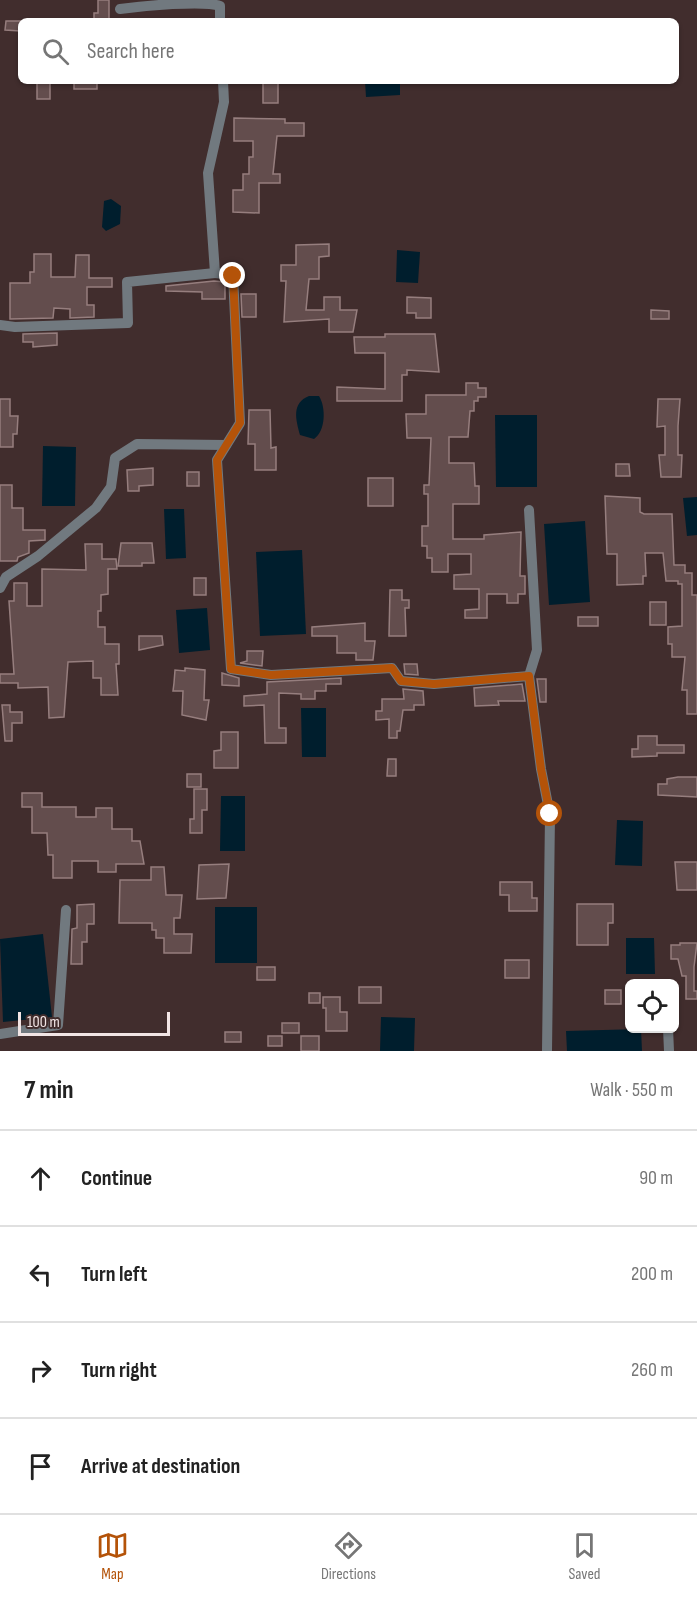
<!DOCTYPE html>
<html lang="en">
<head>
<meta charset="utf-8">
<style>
  body { margin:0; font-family:"Sofia Sans Condensed",sans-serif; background:#f6f6f6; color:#222 }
  .controls { position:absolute; right:18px; bottom:18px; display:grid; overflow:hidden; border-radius:9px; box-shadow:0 2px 4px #0004 }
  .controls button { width:54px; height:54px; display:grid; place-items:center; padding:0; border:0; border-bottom:2px solid #e0e0e0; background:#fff; color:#222; font:30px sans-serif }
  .scale { position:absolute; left:18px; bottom:15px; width:152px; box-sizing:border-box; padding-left:6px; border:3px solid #f2e5e5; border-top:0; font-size:16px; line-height:21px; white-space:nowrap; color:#f2e5e5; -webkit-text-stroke:4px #412d2d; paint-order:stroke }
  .stop { position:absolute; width:18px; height:18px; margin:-14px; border:4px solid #b45309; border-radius:50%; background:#fff }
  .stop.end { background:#b45309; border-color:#fff; box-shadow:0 2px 6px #0008 }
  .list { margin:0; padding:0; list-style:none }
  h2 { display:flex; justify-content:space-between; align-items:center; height:78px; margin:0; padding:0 24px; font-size:26px }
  h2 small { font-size:20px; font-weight:400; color:#767676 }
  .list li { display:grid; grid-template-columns:39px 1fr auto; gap:18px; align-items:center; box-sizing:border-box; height:96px; padding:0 24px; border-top:2px solid #e0e0e0 }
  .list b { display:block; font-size:22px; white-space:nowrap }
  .list em { font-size:20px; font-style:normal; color:#767676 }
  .icon { flex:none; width:33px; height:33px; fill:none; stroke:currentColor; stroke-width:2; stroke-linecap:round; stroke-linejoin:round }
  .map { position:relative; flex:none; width:697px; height:1051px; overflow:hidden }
  .search { position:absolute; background:#fff; box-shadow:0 2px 4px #0004; left:18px; right:18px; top:18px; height:66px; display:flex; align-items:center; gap:15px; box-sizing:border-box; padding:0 21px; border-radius:9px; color:#767676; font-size:22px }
  .sheet { height:462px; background:#fff }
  nav { display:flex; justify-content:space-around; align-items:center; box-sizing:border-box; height:84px; border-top:2px solid #e0e0e0; background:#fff; font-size:16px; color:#767676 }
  nav a { display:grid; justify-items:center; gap:3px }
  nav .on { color:#b45309 }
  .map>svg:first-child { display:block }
  .water { fill:#001e2d }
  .building { fill:#634d4d; stroke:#967e7e; stroke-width:1.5 }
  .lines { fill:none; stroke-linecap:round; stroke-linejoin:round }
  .minor { stroke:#71797f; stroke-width:10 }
  .route { stroke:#b45309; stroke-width:8 }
</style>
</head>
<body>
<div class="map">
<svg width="697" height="1051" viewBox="0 0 697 1051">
  <rect width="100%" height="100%" fill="#412d2d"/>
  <g class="water">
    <polygon points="365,81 400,81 400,95 366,97"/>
    <polygon points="111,199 121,206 120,224 106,231 102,227 104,201"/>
    <polygon points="397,250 420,252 418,283 396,282"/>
    <path d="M309,396H319C326,407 326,431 314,439L300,435C296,420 291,403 309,396Z"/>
    <polygon points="495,415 537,415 537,487 496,487"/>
    <polygon points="43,446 76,447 75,506 42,506"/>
    <polygon points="697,497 697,535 687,536 683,498"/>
    <polygon points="164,509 184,509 186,558 166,559"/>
    <polygon points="585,521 590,602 549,605 544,524"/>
    <polygon points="302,550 306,634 260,636 256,552"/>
    <polygon points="207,608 210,650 179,653 176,610"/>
    <polygon points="301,708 326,708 326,757 302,757"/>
    <polygon points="221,796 245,796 245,851 220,851"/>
    <polygon points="617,820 643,821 642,866 615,865"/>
    <rect x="215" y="907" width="42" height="56"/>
    <polygon points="43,934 52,1017 3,1022 0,939"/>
    <polygon points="626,938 654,938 655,974 626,974"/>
    <polygon points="381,1017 415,1018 414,1051 380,1051"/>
    <polygon points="641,1029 642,1051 567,1051 566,1031"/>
  </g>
  <g class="building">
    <polygon points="98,0 109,0 109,21 94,21 94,13 98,13"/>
    <polygon points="6,21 20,21 20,31 5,30"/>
    <rect x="37" y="81" width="13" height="18"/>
    <rect x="74" y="81" width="23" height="8"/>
    <polygon points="263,81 278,82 278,103 263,103"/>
    <polygon points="234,118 285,119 285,123 304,123 304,136 277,136 273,174 280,174 280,183 259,183 259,213 233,212 233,190 243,190 243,174 249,174 249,157 253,157 253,141 234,141"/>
    <polygon points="329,244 329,256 319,257 319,279 309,279 306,310 324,310 324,297 340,297 340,310 357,310 353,332 329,332 329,319 284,322 286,281 281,281 281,265 296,265 296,245"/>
    <polygon points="34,254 51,254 51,277 75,277 76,255 89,255 89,278 112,278 112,287 87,287 87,305 94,305 94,317 70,318 70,309 54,308 53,318 10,319 10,283 30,283 30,272 34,272"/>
    <polygon points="214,281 225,282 225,299 202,299 202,292 166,291 166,286"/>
    <polygon points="241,294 256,294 256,317 242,317"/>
    <polygon points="407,297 431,298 431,318 416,318 416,313 407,313"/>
    <polygon points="651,310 669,311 669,319 651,319"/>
    <polygon points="57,333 57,345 33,347 33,342 23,342 23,334"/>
    <polygon points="385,334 435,334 439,372 407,370 407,375 402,375 402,401 337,401 337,387 385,389 385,353 355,353 354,337 385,337"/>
    <polygon points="466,383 478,383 478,388 486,388 486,397 478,397 478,401 474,401 474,411 470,411 468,437 449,437 449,463 474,463 475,486 479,486 479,504 453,504 453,539 484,539 484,535 521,532 520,576 525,576 525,594 518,594 518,603 507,603 507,594 487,594 487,618 465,618 465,610 479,609 479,589 454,589 454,575 471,574 471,554 448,554 448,572 432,572 432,558 427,558 427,546 422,546 422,526 428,526 428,494 424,494 424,485 429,485 431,438 407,438 406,414 426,414 426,395 466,395"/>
    <polygon points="0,399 10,399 10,416 18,416 17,434 13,434 13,447 0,447"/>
    <polygon points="658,399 680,399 678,426 678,455 682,455 681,477 661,477 659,455 665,455 665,426 657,427"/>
    <polygon points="249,410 270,410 271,448 276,447 276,470 255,470 255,444 248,444"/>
    <polygon points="616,464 629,464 630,476 616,476"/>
    <polygon points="153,468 153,485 139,486 139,491 128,491 127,470"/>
    <rect x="187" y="472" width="12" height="14"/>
    <rect x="368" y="478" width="25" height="28"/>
    <polygon points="0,485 12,485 12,508 23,508 23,530 45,530 45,540 29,541 29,553 18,557 17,561 0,561"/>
    <polygon points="605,496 640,498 640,512 644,514 672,514 674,565 685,565 685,573 692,573 692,595 697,595 697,714 687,714 687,690 682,690 685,657 672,657 672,644 668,644 668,627 682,626 682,584 678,584 678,581 666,581 663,553 645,553 646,576 643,576 643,584 617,585 617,554 607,554"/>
    <polygon points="121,543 152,543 154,563 142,563 142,566 118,566"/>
    <polygon points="85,544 102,544 102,559 116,559 117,569 108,569 108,594 101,595 101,611 98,611 98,627 105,627 105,644 119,644 119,664 116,664 118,695 101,695 101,678 93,678 93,661 68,662 64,717 49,718 48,687 18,688 18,683 0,683 0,674 14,674 9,601 14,601 14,583 27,583 27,606 42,606 42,569 86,570"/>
    <rect x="194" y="578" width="12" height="17"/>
    <polygon points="390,590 402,590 402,600 409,600 409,608 405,608 406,636 389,636"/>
    <rect x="650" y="602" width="16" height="23"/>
    <rect x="578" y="617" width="20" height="9"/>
    <polygon points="365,623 365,641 375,641 373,660 356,660 356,653 337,653 337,636 312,636 312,627"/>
    <polygon points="139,636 162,636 163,645 139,650"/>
    <polygon points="247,651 263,651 262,666 240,663 247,661"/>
    <polygon points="404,664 417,664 418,675 405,674"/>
    <polygon points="185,668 205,670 204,700 209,700 206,720 182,715 183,691 173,691 174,683 175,670 185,671"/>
    <polygon points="222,673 239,678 239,686 222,685"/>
    <polygon points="341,678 341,684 326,684 326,691 315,691 315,699 301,699 301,694 279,693 279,728 286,728 286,743 265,743 264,705 244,706 244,696 267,694 267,682"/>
    <polygon points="537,679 546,679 546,702 540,702"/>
    <polygon points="522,684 525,701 498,701 499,705 475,706 474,688"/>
    <polygon points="403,689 423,691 424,705 414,705 414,710 403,710 400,731 397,731 397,738 389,738 389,719 376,720 376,711 382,711 382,699 404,699"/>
    <polygon points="2,705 10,705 10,712 22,712 22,723 12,723 12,741 5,741"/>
    <polygon points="221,732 238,732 238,768 214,768 214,751 221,750"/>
    <polygon points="638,736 657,736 657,745 684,745 684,753 657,753 657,756 632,757 632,749 638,749"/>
    <polygon points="388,759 396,759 396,776 387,776"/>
    <rect x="187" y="774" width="14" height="13"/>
    <polygon points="678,777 697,777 697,797 658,795 658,784 667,784 667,779"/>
    <polygon points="194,789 207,789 207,810 202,810 202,833 190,833 190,819 194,819"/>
    <polygon points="22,793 42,793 42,807 76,807 76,817 96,817 96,808 112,808 112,829 132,829 132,841 140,841 144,864 116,864 116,872 98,872 98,861 72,861 72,878 53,878 53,855 48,855 47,833 32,833 32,807 22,807"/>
    <polygon points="675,862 697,862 697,890 677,890"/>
    <polygon points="229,864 226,898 197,899 199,865"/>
    <polygon points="151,867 164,867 166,895 182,895 180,918 174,918 174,934 192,934 191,953 164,953 164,938 156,938 156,930 152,930 152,923 119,923 120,880 151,880"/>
    <polygon points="500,882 532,882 532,898 537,898 537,911 509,911 509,895 500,895"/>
    <polygon points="94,904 94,924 87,924 87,942 82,942 82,964 71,964 72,929 77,928 77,905"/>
    <polygon points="577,904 613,904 613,923 608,923 608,945 577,945"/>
    <polygon points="680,943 697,943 694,967 694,991 697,991 697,999 686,999 686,976 682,976 678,959 671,959 671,945 680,945"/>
    <rect x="505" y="960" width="24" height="18"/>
    <rect x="257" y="967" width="18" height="13"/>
    <rect x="359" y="987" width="22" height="16"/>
    <rect x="605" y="990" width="16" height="14"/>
    <rect x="309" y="993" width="11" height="10"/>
    <polygon points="323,997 340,997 340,1012 347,1012 347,1031 326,1031 326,1008 323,1008"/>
    <rect x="282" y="1023" width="17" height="10"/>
    <rect x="225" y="1032" width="16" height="10"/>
    <rect x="268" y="1036" width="14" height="10"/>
    <rect x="301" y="1036" width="18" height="15"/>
  </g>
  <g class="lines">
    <g class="minor">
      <path d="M120,9C143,6 203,0 220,6V21"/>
      <polyline points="215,273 233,275 240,423 217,460 231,669 271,675 392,668 401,681 434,684 529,676"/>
      <polyline points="0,325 15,327 128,323 127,282 215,273 208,173 224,102 223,81"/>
      <polyline points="529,510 537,650 529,676 541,769 550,815 547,1051"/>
      <polyline points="0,588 6,577 38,556 96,508 111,487 115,458 137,444 226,445"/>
      <polyline points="668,1028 669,1051"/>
      <polyline points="0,1034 58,1025 66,910"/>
    </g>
  </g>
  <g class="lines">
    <polyline class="route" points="233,276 240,423 217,460 231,669 271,675 392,668 401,681 434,684 529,676 541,769 550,814"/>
  </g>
</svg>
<div class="controls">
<button><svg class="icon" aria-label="locate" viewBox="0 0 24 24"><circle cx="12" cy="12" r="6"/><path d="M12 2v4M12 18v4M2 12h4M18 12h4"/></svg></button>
</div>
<div class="scale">100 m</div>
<div class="stop" style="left:550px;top:814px"></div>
<div class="stop end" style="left:233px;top:276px"></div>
<div class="search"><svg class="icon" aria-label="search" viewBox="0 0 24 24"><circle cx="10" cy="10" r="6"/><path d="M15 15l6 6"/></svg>Search here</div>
</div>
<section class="sheet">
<h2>7 min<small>Walk · 550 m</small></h2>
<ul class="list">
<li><svg class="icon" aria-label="ahead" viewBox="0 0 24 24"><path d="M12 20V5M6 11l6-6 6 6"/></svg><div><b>Continue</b></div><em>90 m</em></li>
<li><svg class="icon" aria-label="left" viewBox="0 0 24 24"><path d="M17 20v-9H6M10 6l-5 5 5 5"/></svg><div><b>Turn left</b></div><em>200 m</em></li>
<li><svg class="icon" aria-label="right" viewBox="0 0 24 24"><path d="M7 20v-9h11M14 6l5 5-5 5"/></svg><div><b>Turn right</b></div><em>260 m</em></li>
<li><svg class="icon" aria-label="arrive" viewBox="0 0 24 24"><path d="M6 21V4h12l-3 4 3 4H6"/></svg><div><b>Arrive at destination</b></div></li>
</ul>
</section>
<nav>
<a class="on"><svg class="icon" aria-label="map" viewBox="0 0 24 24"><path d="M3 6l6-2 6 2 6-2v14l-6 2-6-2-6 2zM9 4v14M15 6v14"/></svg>Map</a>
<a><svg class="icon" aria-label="directions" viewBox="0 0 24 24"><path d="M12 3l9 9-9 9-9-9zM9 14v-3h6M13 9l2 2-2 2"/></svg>Directions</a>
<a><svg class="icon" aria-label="saved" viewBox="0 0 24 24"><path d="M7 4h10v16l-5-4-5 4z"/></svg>Saved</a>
</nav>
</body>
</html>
